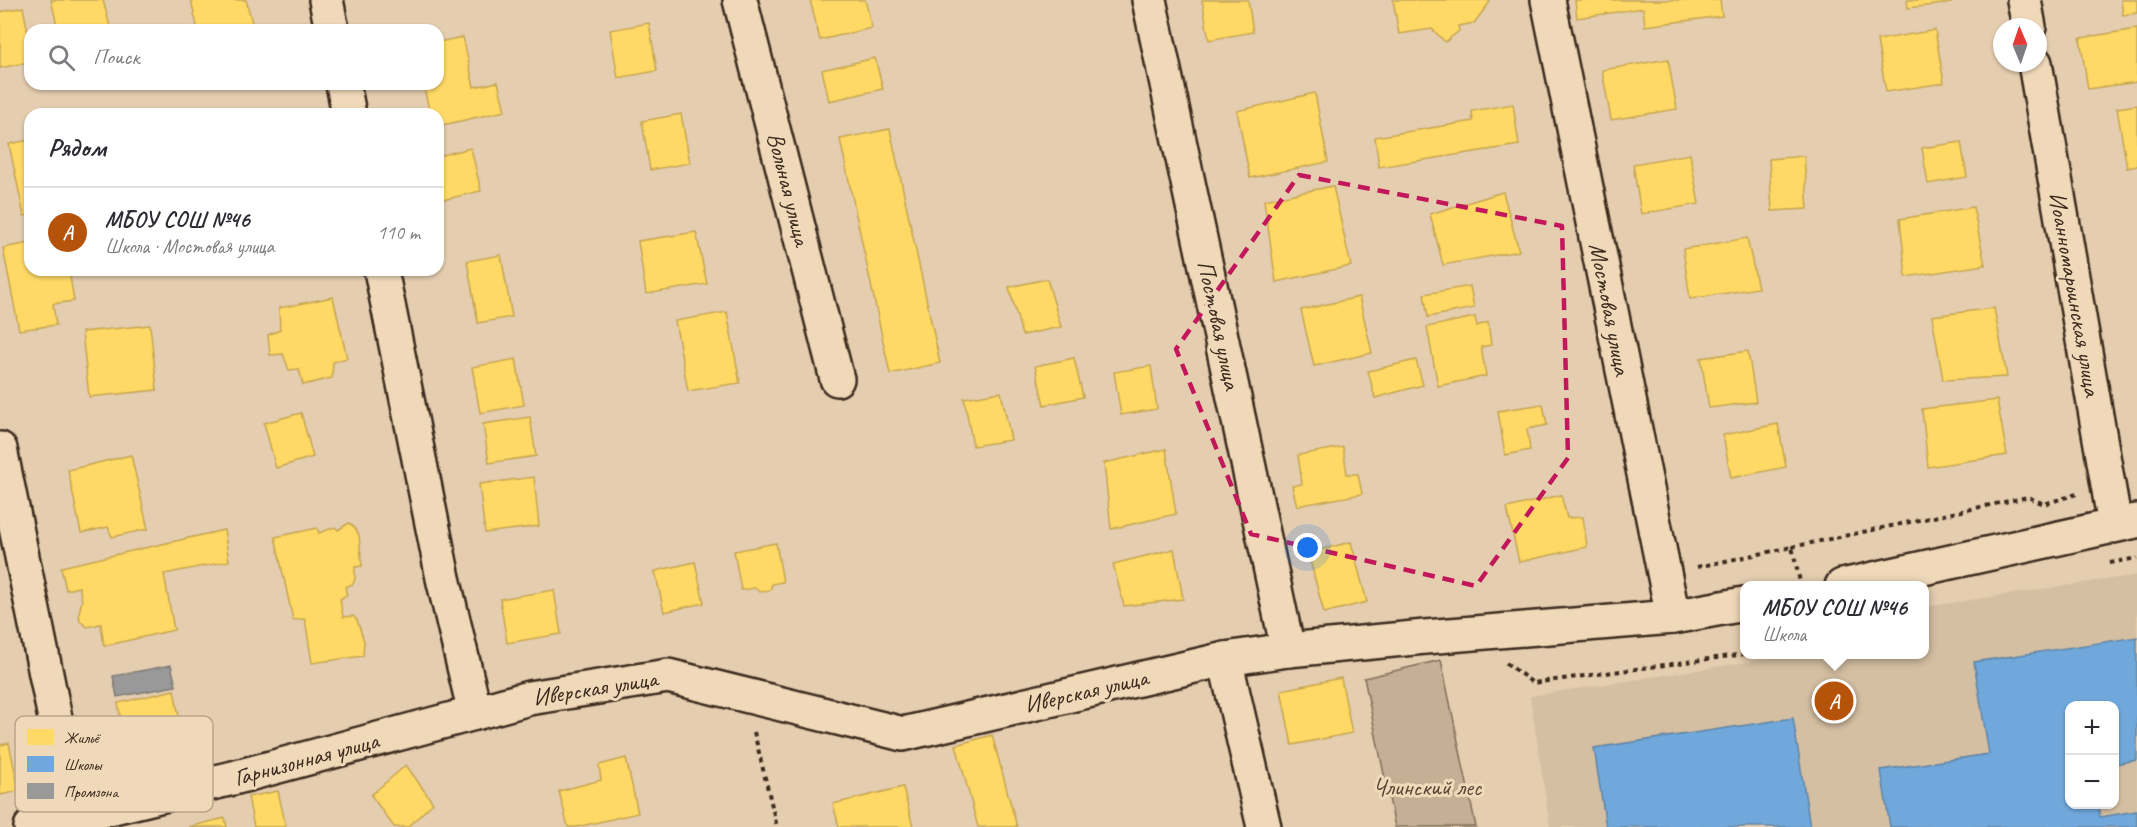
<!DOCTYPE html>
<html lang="ru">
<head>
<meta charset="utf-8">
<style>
  body { margin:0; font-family:Caveat,sans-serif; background:#f7f7f7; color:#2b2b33 }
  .controls { position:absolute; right:18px; bottom:18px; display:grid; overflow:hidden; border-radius:12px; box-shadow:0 2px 4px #0004 }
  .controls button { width:54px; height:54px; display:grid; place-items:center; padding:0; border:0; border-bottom:2px solid #e1e1e2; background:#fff; color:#2b2b33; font:30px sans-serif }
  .compass { position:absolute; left:1993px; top:18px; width:54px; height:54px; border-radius:50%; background:#fff; box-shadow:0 2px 4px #0004; rotate:358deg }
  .you { position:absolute; left:1308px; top:548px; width:21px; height:21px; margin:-15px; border:4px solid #fff; border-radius:50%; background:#1a73e8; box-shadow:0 0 0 9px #1a73e833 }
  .badge { display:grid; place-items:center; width:39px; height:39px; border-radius:50%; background:#b45309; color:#fff; font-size:20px; font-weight:700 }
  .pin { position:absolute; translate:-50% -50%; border:3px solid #fff; box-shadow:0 2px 6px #0006 }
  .popup { position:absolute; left:1740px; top:581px; width:189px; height:78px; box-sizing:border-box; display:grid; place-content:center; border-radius:12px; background:#fff; filter:drop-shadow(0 2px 4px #0005); font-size:20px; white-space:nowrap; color:#7c7c81 }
  .popup b { font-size:22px; color:#2b2b33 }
  .popup::after { content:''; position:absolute; left:50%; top:100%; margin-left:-12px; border:12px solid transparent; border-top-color:#fff }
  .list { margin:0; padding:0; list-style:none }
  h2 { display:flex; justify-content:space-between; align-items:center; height:78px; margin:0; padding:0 24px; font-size:26px }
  h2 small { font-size:20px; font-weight:400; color:#7c7c81 }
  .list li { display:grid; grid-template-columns:39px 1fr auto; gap:18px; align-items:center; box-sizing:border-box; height:90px; padding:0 24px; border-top:2px solid #e1e1e2 }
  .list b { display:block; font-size:22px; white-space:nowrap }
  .list p { margin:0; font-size:20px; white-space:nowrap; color:#7c7c81 }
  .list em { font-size:20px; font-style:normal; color:#7c7c81 }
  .icon { flex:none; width:33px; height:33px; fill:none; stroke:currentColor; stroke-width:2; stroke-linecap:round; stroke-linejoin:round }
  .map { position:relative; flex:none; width:2137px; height:827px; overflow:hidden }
  .search { position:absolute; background:#fff; box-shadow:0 2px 4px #0004; left:24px; top:24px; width:420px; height:66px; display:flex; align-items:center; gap:15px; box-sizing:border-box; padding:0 21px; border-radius:18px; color:#7c7c81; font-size:22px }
  .panel { position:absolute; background:#fff; box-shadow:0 2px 4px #0004; left:24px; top:108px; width:420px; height:168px; border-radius:18px }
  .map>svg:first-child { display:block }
  .built { fill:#d5bfa2; fill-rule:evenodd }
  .green { fill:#c5b095; stroke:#806d5a; stroke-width:1.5 }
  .homes { fill:#ffd966; stroke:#c4a450; stroke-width:1.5 }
  .schools { fill:#6fa8dc; stroke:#5f82a3; stroke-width:1.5 }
  .industry { fill:#999; stroke:#7d7874; stroke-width:1.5 }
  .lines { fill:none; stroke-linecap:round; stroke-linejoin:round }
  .minor-casing { stroke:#3b2a1e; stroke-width:38 }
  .path { stroke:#3b2a1e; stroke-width:4; stroke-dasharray:4.5 4.5; stroke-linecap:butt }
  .minor { stroke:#f0d9b9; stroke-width:33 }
  .marked { fill:none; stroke:#c2185b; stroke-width:4.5; stroke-dasharray:12 8; stroke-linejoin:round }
  .labels { text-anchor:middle; stroke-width:6; stroke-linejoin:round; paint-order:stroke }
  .street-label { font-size:24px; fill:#3b2a1e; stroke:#f0d9b9 }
  .park-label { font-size:24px; fill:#574536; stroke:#f0d9b9 }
  .key { fill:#f0d9b9; stroke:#baa48a; stroke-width:1.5 }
  .key-label { font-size:16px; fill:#3b2a1e }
</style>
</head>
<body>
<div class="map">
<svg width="2137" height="827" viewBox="0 0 2137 827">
  <rect width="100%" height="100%" fill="#e5ceb0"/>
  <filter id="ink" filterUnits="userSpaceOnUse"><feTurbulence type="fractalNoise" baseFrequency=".0167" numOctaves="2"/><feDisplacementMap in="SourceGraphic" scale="12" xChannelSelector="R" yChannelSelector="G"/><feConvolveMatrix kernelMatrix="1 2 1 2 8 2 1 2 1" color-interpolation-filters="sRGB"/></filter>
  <g filter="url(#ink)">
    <path class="built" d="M2137,575V827H1550L1530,696L1792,655L1924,654V607ZM2070,706H2114V804H2070Z"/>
    <polygon class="green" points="1441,660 1476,827 1395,827 1364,678"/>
    <g class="homes">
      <polygon points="51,0 103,0 111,30 58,30"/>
      <polygon points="191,0 246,0 254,30 198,30"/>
      <polygon points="810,0 865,0 872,28 820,40"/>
      <polygon points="1202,0 1248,0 1253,32 1209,40"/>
      <polygon points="1393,0 1487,0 1490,2 1474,23 1458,26 1459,31 1445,42 1432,29 1399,34"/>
      <polygon points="1575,0 1720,0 1722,16 1645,26 1643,8 1577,18"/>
      <polygon points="1907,0 1950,0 1951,3 1908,8"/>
      <polygon points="2121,0 2137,0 2137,13 2123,15"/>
      <polygon points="23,7 30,43 30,62 0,68 0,12"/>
      <polygon points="649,23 657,71 618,78 610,30"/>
      <polygon points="2137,29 2137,82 2088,89 2080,38"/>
      <polygon points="1935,30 1944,83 1886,92 1877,40"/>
      <polygon points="463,37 474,87 498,82 505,111 438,126 438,114 430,114 423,84 438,84 438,42"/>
      <polygon points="875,58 883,89 829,101 822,70"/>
      <polygon points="1668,59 1677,109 1611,120 1602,70"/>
      <polygon points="1315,93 1328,162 1250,178 1237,111"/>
      <polygon points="1513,104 1519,145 1379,167 1375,137 1473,121 1472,111"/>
      <polygon points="2137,105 2137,166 2127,168 2117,108"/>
      <polygon points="681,114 690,163 650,170 642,121"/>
      <polygon points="890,129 940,363 890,374 840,139"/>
      <polygon points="30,140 30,215 24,216 9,144"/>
      <polygon points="1961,142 1967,177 1928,184 1922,148"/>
      <polygon points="471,148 481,191 438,201 438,156"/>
      <polygon points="1690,154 1699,204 1641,214 1633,164"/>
      <polygon points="1804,156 1808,209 1772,211 1769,159"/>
      <polygon points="1333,186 1351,266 1276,282 1264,200"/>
      <polygon points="1503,192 1519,251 1443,265 1430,214"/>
      <polygon points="1973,207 1985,265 1906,277 1900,219"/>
      <polygon points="696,232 707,284 646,294 638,241"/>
      <polygon points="1747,238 1758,288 1690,299 1683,249"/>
      <polygon points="30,243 30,270 69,270 74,301 53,304 56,325 19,330 3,248"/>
      <polygon points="501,255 512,317 478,323 467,261"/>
      <polygon points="1047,279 1061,327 1022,335 1009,287"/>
      <polygon points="1470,286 1474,308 1428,317 1424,294"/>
      <polygon points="333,297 347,358 333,362 332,378 303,385 299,369 289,370 283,354 270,355 268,335 280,330 279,308"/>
      <polygon points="1359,297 1372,353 1314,366 1301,310"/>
      <polygon points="1994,308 2007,377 1943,380 1932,316"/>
      <polygon points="727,312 740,383 688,391 675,321"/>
      <polygon points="1475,317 1477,326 1488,322 1491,345 1481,347 1486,376 1438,386 1427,327"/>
      <polygon points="150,325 157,390 89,397 82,332"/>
      <polygon points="1748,351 1756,402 1709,408 1701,358"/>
      <polygon points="1074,358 1083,397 1044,405 1035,366"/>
      <polygon points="516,359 524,405 480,413 472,367"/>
      <polygon points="1416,360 1423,385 1375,398 1368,371"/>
      <polygon points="1151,366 1157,409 1121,415 1114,372"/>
      <polygon points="1001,392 1011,440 973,446 964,398"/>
      <polygon points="1997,400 2007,455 1928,467 1922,409"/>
      <polygon points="1543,404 1547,425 1527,429 1530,450 1505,455 1498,411"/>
      <polygon points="301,413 313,457 276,468 264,423"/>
      <polygon points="530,417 536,456 489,463 483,424"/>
      <polygon points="1778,424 1786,467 1731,478 1723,435"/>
      <polygon points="1343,447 1347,474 1358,474 1362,494 1297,506 1292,486 1302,484 1298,455"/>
      <polygon points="1166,449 1176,514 1111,529 1104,463"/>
      <polygon points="131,455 148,529 112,537 108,527 81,533 68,470"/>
      <polygon points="534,477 539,526 485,533 479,484"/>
      <polygon points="1561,495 1567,518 1583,517 1587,547 1519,562 1507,508"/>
      <polygon points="349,523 355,528 359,535 362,566 355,567 355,579 353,584 345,587 347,595 340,599 343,617 353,616 357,620 364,641 363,656 312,663 305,619 293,620 275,537 317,528 319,533 335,527 338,530"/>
      <polygon points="224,530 229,561 164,574 174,630 104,646 101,624 87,627 80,621 79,613 82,600 79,587 66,590 61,567"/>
      <polygon points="1351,542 1367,602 1324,613 1308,553"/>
      <polygon points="776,543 783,582 772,584 770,590 760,592 755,588 741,590 734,551"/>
      <polygon points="1174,549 1183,599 1124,606 1113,564"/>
      <polygon points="695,562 704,603 664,612 655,571"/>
      <polygon points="554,590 561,634 507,643 500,599"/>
      <polygon points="1341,678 1352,733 1292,745 1281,690"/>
      <polygon points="174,690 184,743 134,754 128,727 122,727 118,703"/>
      <polygon points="992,735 1017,827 978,827 956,745"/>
      <polygon points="9,743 19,791 0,795 0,745"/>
      <polygon points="626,758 638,813 577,827 568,827 559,791 601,780 599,765"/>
      <polygon points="406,765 433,803 408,827 394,827 371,795"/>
      <polygon points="903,787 913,827 839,827 833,804"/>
      <polygon points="278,791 286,827 254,827 248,797"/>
      <polygon points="225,818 227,827 188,827"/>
    </g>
    <g class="schools">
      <polygon points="2137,637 2137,760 2114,764 2114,706 2070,706 2070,804 2098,804 2100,817 2137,811 2137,827 1890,827 1881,770 1989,754 1974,662"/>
      <polygon points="1793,718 1810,827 1606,827 1594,748"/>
    </g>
    <polygon class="industry" points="171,665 176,686 117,697 113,676"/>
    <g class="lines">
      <defs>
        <g id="minor">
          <polyline points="326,0 332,30"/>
          <polyline points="740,0 837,379"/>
          <polyline points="1149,0 1288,650"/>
          <polyline points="1548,0 1673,617"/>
          <polyline points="2024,0 2029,27"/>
          <polyline points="2035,63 2115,525"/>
          <polyline points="343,84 349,114"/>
          <polyline points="381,270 443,578 475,713 529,698 668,676 903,734 1225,659 1288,650 1425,637 1673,617 1744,604"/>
          <polyline points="0,449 75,816"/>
          <polyline points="1842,586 2136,521"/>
          <polyline points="1225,659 1264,827"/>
          <polyline points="31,827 237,777 475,713"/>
        </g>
      </defs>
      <use href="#minor" class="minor-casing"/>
      <g class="path">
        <polyline points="1792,547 2028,497 2044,504 2077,494"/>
        <polyline points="2110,563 2137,558"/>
        <polyline points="1697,567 1792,547 1801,586"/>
        <polyline points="1506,663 1533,683 1745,654"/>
        <polyline points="754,732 777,827"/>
      </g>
      <use href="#minor" class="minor"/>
    </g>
  </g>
  <path class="marked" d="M1299,175L1562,226L1568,458L1476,586L1251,534L1176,349Z"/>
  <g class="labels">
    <g class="street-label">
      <text transform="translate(789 189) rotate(76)" y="8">Вольная улица</text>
      <text transform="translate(2075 294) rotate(80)" y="8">Иоанномарьинская улица</text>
      <text transform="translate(1610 309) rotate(79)" y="8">Мостовая улица</text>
      <text transform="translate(1219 325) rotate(78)" y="8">Постовая улица</text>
      <text transform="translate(595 688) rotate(-9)" y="8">Иверская улица</text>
      <text transform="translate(1086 691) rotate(-13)" y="8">Иверская улица</text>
      <text transform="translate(306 759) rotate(-15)" y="8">Гарнизонная улица</text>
    </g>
    <g class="park-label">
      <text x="1427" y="795">Члинский лес</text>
    </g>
  </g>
  <rect x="15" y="716" width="198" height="96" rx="9" class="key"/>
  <rect x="27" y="729" width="27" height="16" fill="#ffd966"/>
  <rect x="27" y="756" width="27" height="16" fill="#6fa8dc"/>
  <rect x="27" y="783" width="27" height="16" fill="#999"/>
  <g class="key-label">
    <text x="64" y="743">Жильё</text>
    <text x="64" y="770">Школы</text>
    <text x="64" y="797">Промзона</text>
  </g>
</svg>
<div class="controls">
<button>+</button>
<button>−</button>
</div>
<svg class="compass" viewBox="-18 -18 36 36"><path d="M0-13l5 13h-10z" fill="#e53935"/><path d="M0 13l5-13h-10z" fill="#7c7c81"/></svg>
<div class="you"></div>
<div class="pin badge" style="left:1834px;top:701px">A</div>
<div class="popup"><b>МБОУ СОШ №46</b>Школа</div>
<div class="search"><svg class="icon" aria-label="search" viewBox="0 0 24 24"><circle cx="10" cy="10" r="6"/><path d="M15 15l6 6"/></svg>Поиск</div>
<section class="panel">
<h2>Рядом<small></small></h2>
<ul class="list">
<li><span class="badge">A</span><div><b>МБОУ СОШ №46</b><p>Школа · Мостовая улица</p></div><em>110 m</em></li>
</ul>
</section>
</div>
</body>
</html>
